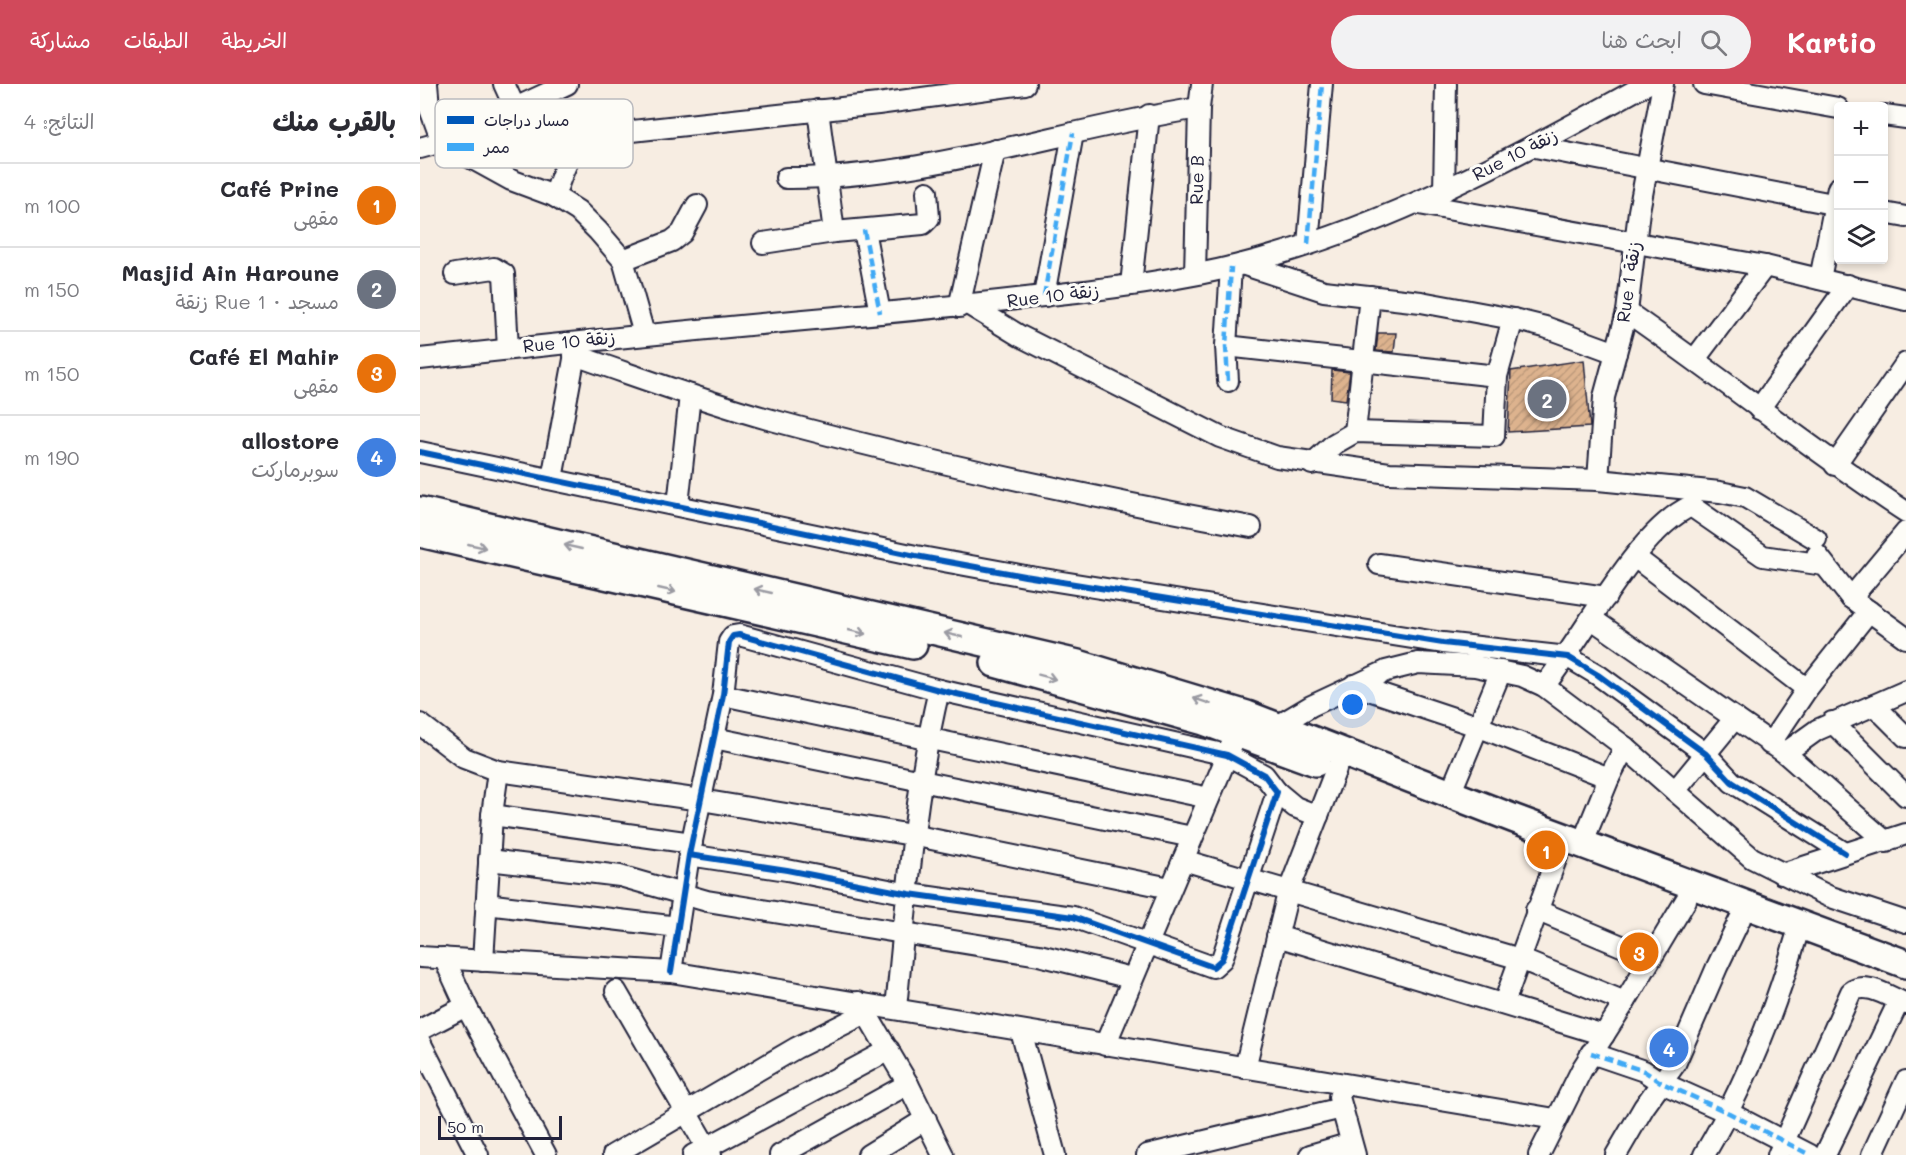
<!DOCTYPE html>
<html lang="ar">
<head>
<meta charset="utf-8">
<style>
  body { margin:0; font-family:Mali,"Playpen Sans Arabic",sans-serif; background:#f2f2f3; color:#2b2b33; direction:rtl }
  .controls { position:absolute; right:18px; top:18px; display:grid; overflow:hidden; border-radius:6px; box-shadow:0 3px 9px #0003 }
  .controls button { width:54px; height:54px; display:grid; place-items:center; padding:0; border:0; border-bottom:2px solid #e1e1e2; background:#fff; color:#2b2b33; font:30px sans-serif }
  .scale { position:absolute; left:18px; bottom:15px; width:124px; box-sizing:border-box; padding-left:6px; border:3px solid #22223b; border-top:0; font-size:16px; line-height:21px; white-space:nowrap; color:#22223b; -webkit-text-stroke:4px #fdfcf7; paint-order:stroke }
  .you { position:absolute; left:933px; top:621px; width:21px; height:21px; margin:-15px; border:4px solid #fff; border-radius:50%; background:#1a73e8; box-shadow:0 0 0 9px #1a73e833 }
  .badge { display:grid; place-items:center; width:39px; height:39px; border-radius:50%; background:#d1495b; color:#fff; font-size:20px; font-weight:700 }
  .pin { position:absolute; translate:-50% -50%; border:3px solid #fff; box-shadow:0 2px 6px #0006 }
  .list { margin:0; padding:0; list-style:none }
  h2 { display:flex; justify-content:space-between; align-items:center; height:78px; margin:0; padding:0 24px; font-size:26px }
  h2 small { font-size:20px; font-weight:400; color:#7c7c81 }
  .list li { display:grid; grid-template-columns:39px 1fr auto; gap:18px; align-items:center; box-sizing:border-box; height:84px; padding:0 24px; border-top:2px solid #e1e1e2 }
  .list b { display:block; font-size:22px; white-space:nowrap }
  .list p { margin:0; font-size:20px; white-space:nowrap; color:#7c7c81 }
  .list em { font-size:20px; font-style:normal; color:#7c7c81 }
  .icon { flex:none; width:33px; height:33px; fill:none; stroke:currentColor; stroke-width:2; stroke-linecap:round; stroke-linejoin:round }
  .map { position:relative; flex:none; width:1486px; height:1071px; overflow:hidden; direction:ltr }
  header { display:flex; align-items:center; gap:36px; box-sizing:border-box; height:84px; padding:0 30px; background:#d1495b; color:#fff }
  header strong { font-size:28px }
  nav { display:flex; gap:33px; margin-inline-start:auto; font-size:21px }
  .search { width:420px; height:54px; background:#f2f2f3; display:flex; align-items:center; gap:15px; box-sizing:border-box; padding:0 21px; border-radius:33px; color:#7c7c81; font-size:22px }
  main { display:flex }
  aside { flex:1; background:#fff }
  .map>svg:first-child { display:block }
  .building { fill:url(#building-hatch); stroke:#22223b; stroke-width:1.5 }
  .lines { fill:none; stroke-linecap:round; stroke-linejoin:round }
  .street-casing { stroke:#22223b; stroke-width:24 }
  .secondary-casing { stroke:#22223b; stroke-width:32 }
  .street { stroke:#fdfcf7; stroke-width:20 }
  .secondary { stroke:#fdfcf7; stroke-width:27 }
  .quiet { stroke:#3fa9f5; stroke-width:4.5; stroke-dasharray:9 4.5; stroke-linecap:butt }
  .cycleway-casing { stroke:#fdfcf7; stroke-width:10 }
  .cycleway { stroke:#0057b8; stroke-width:6 }
  .oneway { stroke:#9a9aa2 }
  .labels { text-anchor:middle; stroke-width:6; stroke-linejoin:round; paint-order:stroke }
  .street-label { font-size:18px; fill:#22223b; stroke:#fdfcf7 }
  .key { fill:#fdfcf7; stroke:#bbbbbf; stroke-width:1.5 }
  .key-label { font-size:16px; fill:#22223b }
</style>
</head>
<body>
<header>
<strong>Kartio</strong>
<div class="search"><svg class="icon" aria-label="search" viewBox="0 0 24 24"><circle cx="10" cy="10" r="6"/><path d="M15 15l6 6"/></svg>ابحث هنا</div>
<nav><a>الخريطة</a><a>الطبقات</a><a>مشاركة</a></nav>
</header>
<main>
<div class="map">
<svg width="1486" height="1071" viewBox="0 0 1486 1071">
  <defs>
    <pattern id="building-hatch" width="6" height="6" patternUnits="userSpaceOnUse" patternTransform="scale(1.5)"><rect width="6" height="6" fill="#ddb38e"/><path d="M-1 1l2-2M0 6l6-6M5 7l2-2" fill="none" stroke="#bd9a7b"/></pattern>
  </defs>
  <rect width="100%" height="100%" fill="#f7ede2"/>
  <filter id="ink" filterUnits="userSpaceOnUse"><feTurbulence type="fractalNoise" baseFrequency=".0167" numOctaves="2"/><feDisplacementMap in="SourceGraphic" scale="12" xChannelSelector="R" yChannelSelector="G"/><feConvolveMatrix kernelMatrix="1 2 1 2 8 2 1 2 1" color-interpolation-filters="sRGB"/></filter>
  <g filter="url(#ink)">
    <g class="building">
      <polygon points="958,249 976,249 974,268 956,267"/>
      <polygon points="1164,276 1170,343 1088,348 1091,287"/>
      <polygon points="912,286 930,288 926,316 911,314"/>
    </g>
    <g class="lines">
      <defs>
        <g id="street">
          <polyline points="7,0 9,22 22,58 91,96 134,112 158,127 178,147 203,176 224,250"/>
          <polyline points="84,0 95,24"/>
          <polyline points="1284,0 1418,24"/>
          <polyline points="398,26 414,148"/>
          <polyline points="1464,31 1486,34"/>
          <polyline points="1115,63 1418,121"/>
          <polyline points="0,64 22,58 147,0"/>
          <path d="M366,94C506,95 641,45 779,24"/>
          <polyline points="1024,107 1026,0"/>
          <path d="M134,112C144,87 148,61 176,51L458,20L605,0"/>
          <polyline points="999,120 1345,182 1486,216"/>
          <polyline points="1464,129 1486,133"/>
          <polyline points="444,146 460,229"/>
          <polyline points="343,159 414,148 503,140 509,134 507,108"/>
          <polyline points="888,160 902,0"/>
          <polyline points="203,176 252,157 262,149 277,121"/>
          <polyline points="822,180 904,207 1001,218 1093,235 1125,243 1196,269"/>
          <polyline points="35,190 74,184 84,190 88,265"/>
          <path id="s1" d="M775,190L779,24L782,0"/>
          <polyline points="1400,195 1418,104"/>
          <polyline points="711,201 729,31"/>
          <polyline points="624,212 653,49"/>
          <polyline points="551,222 600,252 800,353 857,373 969,389 1178,396 1300,408 1325,413 1396,455"/>
          <polyline points="539,223 575,66"/>
          <path d="M1207,228C1301,293 1390,365 1486,428"/>
          <polyline points="806,262 1077,292"/>
          <path d="M154,271C219,293 283,317 348,335C507,378 669,413 831,443"/>
          <path d="M0,275C146,259 293,244 439,231C501,226 562,219 623,212C689,204 755,197 819,181C968,143 1094,73 1227,0"/>
          <polyline points="1275,275 1345,182"/>
          <polyline points="808,297 806,262 811,183"/>
          <polyline points="1339,325 1428,201"/>
          <polyline points="935,348 950,212"/>
          <polyline points="0,368 496,472 605,492 1023,559 1148,573 1178,591 1286,670 1312,698 1425,769"/>
          <polyline points="892,380 914,360 935,348 1074,352 1077,292 1093,235"/>
          <polyline points="1415,381 1486,279"/>
          <polyline points="132,395 157,259"/>
          <polyline points="1178,396 1184,313 1207,228 1219,127 1243,0"/>
          <polyline points="258,421 270,311"/>
          <polyline points="1397,471 1431,514 1486,554"/>
          <polyline points="1216,474 1387,605"/>
          <polyline points="959,480 1186,513"/>
          <polyline points="1431,514 1486,448"/>
          <polyline points="1172,535 1365,669 1466,758"/>
          <polyline points="934,601 1057,642 1189,694"/>
          <path d="M1124,602C1164,553 1217,446 1271,422L1343,472L1404,481"/>
          <polyline points="303,611 789,714"/>
          <polyline points="1454,621 1486,653"/>
          <polyline points="1315,634 1255,707 1332,774 1408,812 1486,838"/>
          <polyline points="1412,638 1486,712"/>
          <polyline points="0,640 44,674 78,687 281,716 492,751 750,804"/>
          <polyline points="849,647 891,622 966,587 998,579 1055,582 1102,592 1124,602 1205,663 1255,707"/>
          <polyline points="294,654 772,753"/>
          <polyline points="1350,660 1387,605 1449,527"/>
          <polyline points="1365,669 1397,646 1486,607"/>
          <polyline points="857,708 875,723 898,732"/>
          <polyline points="1030,710 1081,587"/>
          <polyline points="72,731 272,759"/>
          <polyline points="1162,760 1189,694 1205,663"/>
          <polyline points="69,776 200,792 287,817 619,871 711,894"/>
          <polyline points="763,776 1100,875 1205,918"/>
          <polyline points="1362,790 1486,750"/>
          <polyline points="66,820 258,843"/>
          <polyline points="1116,826 1230,874"/>
          <polyline points="857,852 1184,951"/>
          <polyline points="0,873 251,888 1135,1035"/>
          <polyline points="24,874 46,922 126,1071"/>
          <polyline points="63,877 72,731 78,687"/>
          <polyline points="251,888 269,771 303,611 309,558 313,552 319,551 519,606 807,671 844,691 857,708 802,875 793,883 653,833 489,810 367,786 269,771"/>
          <polyline points="196,907 291,1071"/>
          <polyline points="1084,919 1139,767"/>
          <path d="M476,924C487,817 494,710 519,606"/>
          <polyline points="446,929 488,1000 523,1071"/>
          <polyline points="0,946 46,922"/>
          <polyline points="601,947 635,1071"/>
          <polyline points="0,958 58,1071"/>
          <polyline points="685,961 812,660"/>
          <polyline points="1171,969 1224,987 1242,999 1309,1029 1390,1071"/>
          <polyline points="825,984 868,809 916,685"/>
          <polyline points="919,1013 935,1071"/>
          <polyline points="193,1071 376,964 446,929 438,918"/>
          <polyline points="273,1071 469,966"/>
          <polyline points="360,1071 488,1000"/>
          <polyline points="448,1071 506,1035"/>
          <polyline points="727,1071 922,1024"/>
          <polyline points="890,1071 931,1059"/>
          <polyline points="1119,1071 1162,985 1205,918 1266,816"/>
          <polyline points="1196,1071 1224,1023 1255,980 1297,883 1320,835"/>
          <path d="M1284,1071C1324,1004 1354,929 1376,854"/>
          <path d="M1358,1071L1431,908C1446,896 1471,914 1486,920"/>
          <polyline points="1405,1071 1479,917"/>
          <polyline points="1452,1071 1486,997"/>
        </g>
        <g id="secondary">
          <polyline points="0,427 658,580 827,631 1095,735 1486,880"/>
          <polyline points="0,449 493,561"/>
          <polyline points="575,579 784,637 896,678"/>
        </g>
      </defs>
      <use href="#street" class="street-casing"/>
      <use href="#secondary" class="secondary-casing"/>
      <use href="#street" class="street"/>
      <use href="#secondary" class="secondary"/>
      <g class="quiet">
        <polyline points="444,146 460,229"/>
        <polyline points="888,160 902,0"/>
        <polyline points="624,212 653,49"/>
        <polyline points="808,297 806,262 811,183"/>
        <polyline points="1171,969 1224,987 1242,999 1309,1029 1390,1071"/>
      </g>
      <defs>
        <g id="cycleway">
          <polyline points="0,368 496,472 605,492 1023,559 1148,573 1178,591 1286,670 1312,698 1425,769"/>
          <polyline points="251,888 269,771 303,611 309,558 313,552 319,551 519,606 807,671 844,691 857,708 802,875 793,883 653,833 489,810 367,786 269,771"/>
        </g>
      </defs>
      <use href="#cycleway" class="cycleway-casing"/>
      <use href="#cycleway" class="cycleway"/>
    </g>
    <defs><path id="oneway-shaft" d="M-6 0H5M1.5-3L5.5 0L1.5 3" fill="none" stroke-width="1.6" stroke-linecap="round" stroke-linejoin="round" transform="scale(1.5)"/></defs>
    <g class="oneway">
      <use href="#oneway-shaft" transform="translate(57 462) rotate(13)"/>
      <use href="#oneway-shaft" transform="translate(153 463) rotate(-167)"/>
      <use href="#oneway-shaft" transform="translate(247 506) rotate(13)"/>
      <use href="#oneway-shaft" transform="translate(343 507) rotate(-167)"/>
      <use href="#oneway-shaft" transform="translate(437 548) rotate(13)"/>
      <use href="#oneway-shaft" transform="translate(533 551) rotate(-167)"/>
      <use href="#oneway-shaft" transform="translate(627 593) rotate(15)"/>
      <use href="#oneway-shaft" transform="translate(782 617) rotate(-162)"/>
    </g>
  </g>
  <g class="labels">
    <g class="street-label">
      <text transform="translate(1095 71) rotate(-27)" y="6">Rue 10 زنقة</text>
      <text dy="6" stroke="none"><textPath href="#s1" startOffset="94">Rue B</textPath></text>
      <text transform="translate(1209 198) rotate(-82)" y="6">Rue 1 زنقة</text>
      <text transform="translate(633 212) rotate(-7)" y="6">Rue 10 زنقة</text>
      <text transform="translate(149 258) rotate(-6)" y="6">Rue 10 زنقة</text>
    </g>
  </g>
  <rect x="15" y="15" width="198" height="69" rx="9" class="key"/>
  <rect x="27" y="32" width="27" height="8" fill="#0057b8"/>
  <rect x="27" y="59" width="27" height="8" fill="#3fa9f5"/>
  <g class="key-label">
    <text x="64" y="42">مسار دراجات</text>
    <text x="64" y="69">ممر</text>
  </g>
</svg>
<div class="controls">
<button>+</button>
<button>−</button>
<button><svg class="icon" aria-label="layers" viewBox="0 0 24 24"><path d="M12 4l9 5-9 5-9-5zM3 14l9 5 9-5"/></svg></button>
</div>
<div class="scale">50 m</div>
<div class="you"></div>
<div class="pin badge" style="left:1126px;top:766px;background:#e8710a">1</div>
<div class="pin badge" style="left:1127px;top:315px;background:#6b7280">2</div>
<div class="pin badge" style="left:1219px;top:868px;background:#e8710a">3</div>
<div class="pin badge" style="left:1249px;top:964px;background:#3f7fe0">4</div>
</div>
<aside>
<h2>بالقرب منك<small>النتائج: 4</small></h2>
<ul class="list">
<li><span class="badge" style="background:#e8710a">1</span><div><b>Café Prine</b><p>مقهى</p></div><em>100 m</em></li>
<li><span class="badge" style="background:#6b7280">2</span><div><b>Masjid Ain Haroune</b><p>مسجد · Rue 1 زنقة</p></div><em>150 m</em></li>
<li><span class="badge" style="background:#e8710a">3</span><div><b>Café El Mahir</b><p>مقهى</p></div><em>150 m</em></li>
<li><span class="badge" style="background:#3f7fe0">4</span><div><b>allostore</b><p>سوبرماركت</p></div><em>190 m</em></li>
</ul>
</aside>
</main>
</body>
</html>
